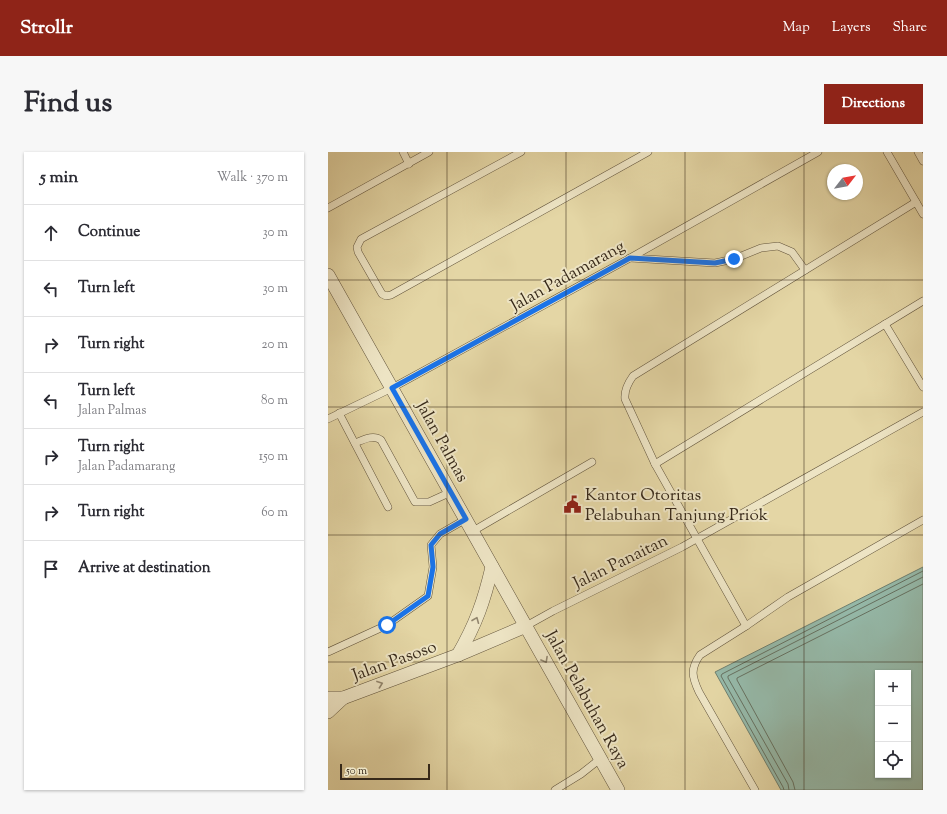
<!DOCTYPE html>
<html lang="en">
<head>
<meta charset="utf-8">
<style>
  body { margin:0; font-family:"Sorts Mill Goudy",serif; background:#f7f7f7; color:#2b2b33 }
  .controls { position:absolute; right:12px; bottom:12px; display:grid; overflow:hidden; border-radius:0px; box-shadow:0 1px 3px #0004 }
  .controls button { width:36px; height:36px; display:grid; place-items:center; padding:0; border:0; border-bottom:1px solid #e1e1e2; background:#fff; color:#2b2b33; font:20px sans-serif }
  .compass { position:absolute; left:499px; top:12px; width:36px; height:36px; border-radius:50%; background:#fff; box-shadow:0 1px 3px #0004; rotate:59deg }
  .scale { position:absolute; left:12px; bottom:10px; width:90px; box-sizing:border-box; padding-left:4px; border:2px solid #372919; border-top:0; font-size:11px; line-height:14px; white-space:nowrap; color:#372919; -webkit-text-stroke:3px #ede4c4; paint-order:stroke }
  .stop { position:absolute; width:12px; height:12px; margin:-9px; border:3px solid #1a73e8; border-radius:50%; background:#fff }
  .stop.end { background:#1a73e8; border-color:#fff; box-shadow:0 1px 4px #0008 }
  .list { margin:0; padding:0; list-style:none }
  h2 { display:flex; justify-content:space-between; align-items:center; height:52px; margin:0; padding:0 16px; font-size:17px }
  h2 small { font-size:13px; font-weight:400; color:#7c7c81 }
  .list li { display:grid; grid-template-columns:26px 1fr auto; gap:12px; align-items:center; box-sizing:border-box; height:56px; padding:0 16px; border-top:1px solid #e1e1e2 }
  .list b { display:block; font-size:15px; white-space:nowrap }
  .list p { margin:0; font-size:13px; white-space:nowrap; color:#7c7c81 }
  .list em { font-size:13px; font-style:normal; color:#7c7c81 }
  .icon { flex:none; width:22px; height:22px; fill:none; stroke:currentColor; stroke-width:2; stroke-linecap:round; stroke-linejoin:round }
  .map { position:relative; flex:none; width:595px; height:638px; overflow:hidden; border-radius:0px }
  header { display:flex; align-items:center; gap:24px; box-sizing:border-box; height:56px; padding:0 20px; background:#8f2418; color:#fff }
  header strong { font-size:19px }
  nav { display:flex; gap:22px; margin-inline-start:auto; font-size:14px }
  .intro { display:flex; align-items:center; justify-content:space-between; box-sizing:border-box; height:96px; padding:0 24px }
  h1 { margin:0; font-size:28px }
  .button { padding:10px 18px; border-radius:0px; background:#8f2418; color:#fff; font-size:14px; font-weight:700 }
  main { display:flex; gap:24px; padding:0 24px }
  aside { flex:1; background:#fff; border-radius:0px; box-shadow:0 1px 3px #0004 }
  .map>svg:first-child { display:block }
  .water { fill:#95b9a9; stroke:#6f7f6f; fill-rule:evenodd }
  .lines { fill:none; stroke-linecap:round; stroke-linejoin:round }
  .shore { stroke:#667161; stroke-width:1 }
  .service-casing { stroke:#62543c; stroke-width:8 }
  .minor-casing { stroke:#62543c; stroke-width:14 }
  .service { stroke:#ede4c4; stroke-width:7 }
  .minor { stroke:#ede4c4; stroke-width:13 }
  .oneway { stroke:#92866e }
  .route { stroke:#1a73e8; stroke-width:5 }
  .grid { fill:none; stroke:#372919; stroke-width:1; stroke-opacity:0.55 }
  .labels { text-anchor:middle; stroke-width:4; stroke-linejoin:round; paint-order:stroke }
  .street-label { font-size:17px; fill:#372919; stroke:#ede4c4 }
  .poi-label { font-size:17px; fill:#372919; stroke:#ede4c4; text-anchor:start }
</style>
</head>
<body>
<header>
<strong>Strollr</strong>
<nav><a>Map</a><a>Layers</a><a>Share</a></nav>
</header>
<div class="intro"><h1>Find us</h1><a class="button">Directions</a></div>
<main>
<aside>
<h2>5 min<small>Walk · 370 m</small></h2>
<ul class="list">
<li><svg class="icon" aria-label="ahead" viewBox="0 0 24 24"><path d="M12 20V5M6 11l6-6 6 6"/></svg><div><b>Continue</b></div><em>30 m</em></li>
<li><svg class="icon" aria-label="left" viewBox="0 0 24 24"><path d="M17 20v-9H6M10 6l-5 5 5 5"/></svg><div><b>Turn left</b></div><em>30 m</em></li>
<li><svg class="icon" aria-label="right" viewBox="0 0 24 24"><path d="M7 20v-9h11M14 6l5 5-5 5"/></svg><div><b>Turn right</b></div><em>20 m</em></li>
<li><svg class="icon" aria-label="left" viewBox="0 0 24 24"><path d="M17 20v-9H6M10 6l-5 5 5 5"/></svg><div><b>Turn left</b><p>Jalan Palmas</p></div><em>80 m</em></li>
<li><svg class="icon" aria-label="right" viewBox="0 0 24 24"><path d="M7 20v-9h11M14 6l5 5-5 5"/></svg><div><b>Turn right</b><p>Jalan Padamarang</p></div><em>150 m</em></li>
<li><svg class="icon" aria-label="right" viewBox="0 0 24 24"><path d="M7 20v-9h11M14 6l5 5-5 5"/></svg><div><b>Turn right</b></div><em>60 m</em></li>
<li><svg class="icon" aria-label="arrive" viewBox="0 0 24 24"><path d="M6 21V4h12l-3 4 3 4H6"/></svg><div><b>Arrive at destination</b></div></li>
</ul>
</aside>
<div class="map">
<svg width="595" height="638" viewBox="0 0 595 638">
  <rect width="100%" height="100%" fill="#e4d6a5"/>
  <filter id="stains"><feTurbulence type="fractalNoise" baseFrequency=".005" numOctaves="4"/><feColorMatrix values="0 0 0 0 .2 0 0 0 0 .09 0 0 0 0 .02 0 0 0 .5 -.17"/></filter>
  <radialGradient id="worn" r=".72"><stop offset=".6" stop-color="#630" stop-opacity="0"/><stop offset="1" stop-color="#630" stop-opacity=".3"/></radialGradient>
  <path class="water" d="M595,415V638H453L387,520ZM550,521H580V623H550Z"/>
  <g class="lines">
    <g class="shore">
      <polyline points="456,638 455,635 393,524 394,522 595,419"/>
      <polyline points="461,638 460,632 400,526 400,524 595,425"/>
      <polyline points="467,638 465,630 409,528 409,526 595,432"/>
    </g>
    <defs>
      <g id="service">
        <polyline points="75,0 81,12"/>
        <polyline points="193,0 33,87 29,95 30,100 54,142 58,144 63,143 320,0"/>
        <polyline points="559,0 595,62"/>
        <polyline points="590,0 595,9"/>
        <path d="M588,50L305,224C300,231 296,238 297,247L327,312L595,149"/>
        <polyline points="0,56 101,0"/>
        <polyline points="302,106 387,111 406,107 433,96 450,94 464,100 477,118"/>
        <polyline points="557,172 595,235"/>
        <polyline points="11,261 60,355"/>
        <polyline points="0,267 64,236 302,106 490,0"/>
        <path d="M27,291C35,288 45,282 53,288L87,350H101L123,340"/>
        <polyline points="327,312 418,474 460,445 595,368"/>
        <polyline points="145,379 264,310"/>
        <polyline points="198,474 225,459 354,395 595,260"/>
        <path d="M418,474L372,503C362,517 364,525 371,540L427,638"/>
        <polyline points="0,500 59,473 100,444 105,415 103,393 112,382 138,367"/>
        <polyline points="227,638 253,622 272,607"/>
      </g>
      <g id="minor">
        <polyline points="0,123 290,638"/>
        <path d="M130,503C148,472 156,449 164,415"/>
        <polyline points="0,546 15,546 130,503 198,474"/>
        <polyline points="0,560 15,546"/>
      </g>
    </defs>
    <use href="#service" class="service-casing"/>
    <use href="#minor" class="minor-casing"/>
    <use href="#service" class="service"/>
    <use href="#minor" class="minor"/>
  </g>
  <defs><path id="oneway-chevron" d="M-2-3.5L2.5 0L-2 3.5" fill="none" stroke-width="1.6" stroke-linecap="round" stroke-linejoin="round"/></defs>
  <g class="oneway">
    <use href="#oneway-chevron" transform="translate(148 468) rotate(-68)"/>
    <use href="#oneway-chevron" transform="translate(217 508) rotate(61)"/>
    <use href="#oneway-chevron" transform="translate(52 532) rotate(-20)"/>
  </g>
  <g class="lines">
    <polyline class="route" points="59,473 100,444 105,415 103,393 112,382 138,367 64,236 302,106 387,111 406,107"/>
  </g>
  <path class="grid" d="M119,0V638M238,0V638M357,0V638M476,0V638M0,128H595M0,255H595M0,383H595M0,510H595"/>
  <defs>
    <symbol id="civic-bare" viewBox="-9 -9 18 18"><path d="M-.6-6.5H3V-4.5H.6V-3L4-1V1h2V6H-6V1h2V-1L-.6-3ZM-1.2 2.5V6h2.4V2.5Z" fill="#8f2418" stroke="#ede4c4" stroke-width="2.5" paint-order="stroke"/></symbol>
  </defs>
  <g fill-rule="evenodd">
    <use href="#civic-bare" x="232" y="340" width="25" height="25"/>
  </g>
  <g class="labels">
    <g class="street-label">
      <text transform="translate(239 123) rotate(-29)" y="6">Jalan Padamarang</text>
      <text transform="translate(115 289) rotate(61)" y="6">Jalan Palmas</text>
      <text transform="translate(292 409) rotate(-26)" y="6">Jalan Panaitan</text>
      <text transform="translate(66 508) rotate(-20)" y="6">Jalan Pasoso</text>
      <text transform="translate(260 547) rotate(61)" y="6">Jalan Pelabuhan Raya</text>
    </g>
    <g class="poi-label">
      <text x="257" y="348">Kantor Otoritas<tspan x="257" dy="20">Pelabuhan Tanjung Priok</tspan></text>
    </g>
  </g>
  <rect width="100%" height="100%" filter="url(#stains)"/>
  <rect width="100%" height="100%" fill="url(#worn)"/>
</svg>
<div class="controls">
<button>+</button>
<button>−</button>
<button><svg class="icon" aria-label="locate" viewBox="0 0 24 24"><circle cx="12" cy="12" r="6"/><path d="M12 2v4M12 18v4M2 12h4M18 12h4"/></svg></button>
</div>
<svg class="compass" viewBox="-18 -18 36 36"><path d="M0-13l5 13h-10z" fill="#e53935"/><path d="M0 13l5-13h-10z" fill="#7c7c81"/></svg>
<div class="scale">50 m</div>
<div class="stop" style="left:59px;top:473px"></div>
<div class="stop end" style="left:406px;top:107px"></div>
</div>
</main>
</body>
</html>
